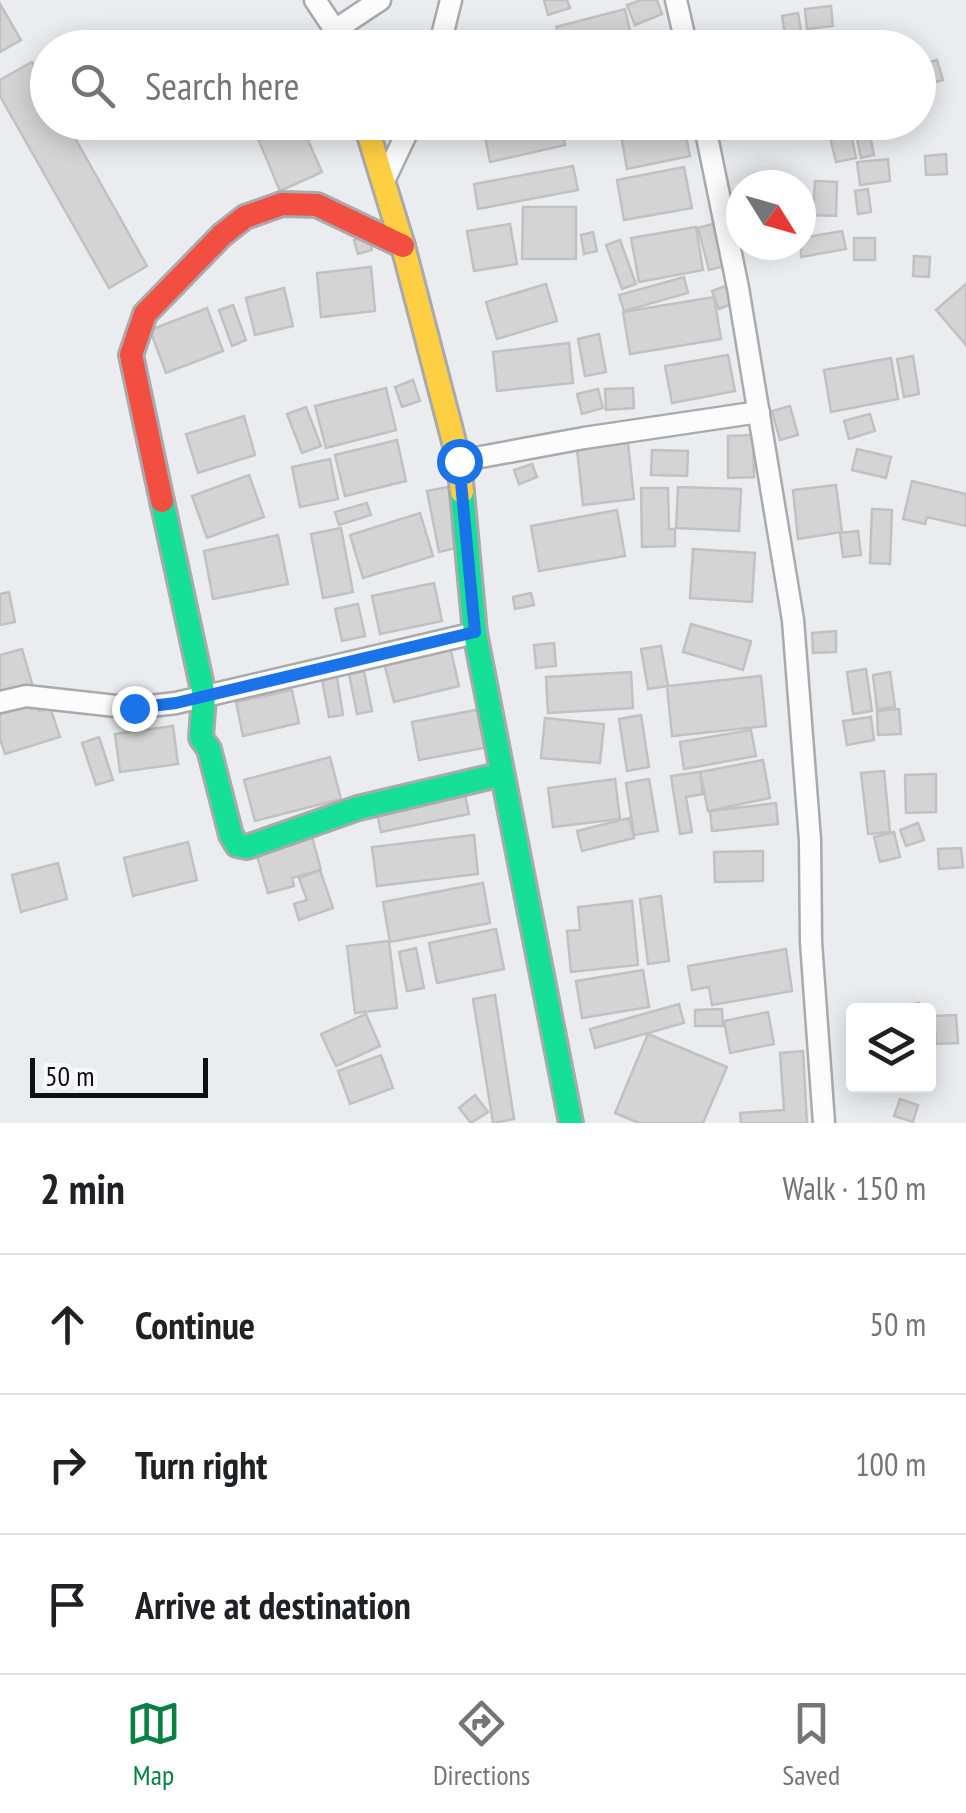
<!DOCTYPE html>
<html lang="en">
<head>
<meta charset="utf-8">
<style>
  body { margin:0; font-family:"PT Sans Narrow",sans-serif; background:#f6f6f6; color:#202124 }
  .controls { position:absolute; right:30px; bottom:30px; display:grid; overflow:hidden; border-radius:10px; box-shadow:0 5px 25px #0003 }
  .controls button { width:90px; height:90px; display:grid; place-items:center; padding:0; border:0; border-bottom:2px solid #e0e0e0; background:#fff; color:#202124; font:50px sans-serif }
  .compass { position:absolute; left:726px; top:170px; width:90px; height:90px; border-radius:50%; background:#fff; box-shadow:0 5px 25px #0003; rotate:127deg }
  .scale { position:absolute; left:30px; bottom:25px; width:178px; box-sizing:border-box; padding-left:10px; border:5px solid #0f1012; border-top:0; font-size:28px; line-height:35px; white-space:nowrap; color:#0f1012; -webkit-text-stroke:8px #f5f9ff; paint-order:stroke }
  .stop { position:absolute; width:30px; height:30px; margin:-22px; border:8px solid #1a73e8; border-radius:50%; background:#fff }
  .stop.end { background:#1a73e8; border-color:#fff; box-shadow:0 2px 10px #0008 }
  .list { margin:0; padding:0; list-style:none }
  h2 { display:flex; justify-content:space-between; align-items:center; height:130px; margin:0; padding:0 40px; font-size:42px }
  h2 small { font-size:32px; font-weight:400; color:#757577 }
  .list li { display:grid; grid-template-columns:65px 1fr auto; gap:30px; align-items:center; box-sizing:border-box; height:140px; padding:0 40px; border-top:2px solid #e0e0e0 }
  .list b { display:block; font-size:38px; white-space:nowrap }
  .list em { font-size:32px; font-style:normal; color:#757577 }
  .icon { flex:none; width:55px; height:55px; fill:none; stroke:currentColor; stroke-width:2; stroke-linecap:round; stroke-linejoin:round }
  .map { position:relative; flex:none; width:966px; height:1123px; overflow:hidden }
  .search { position:absolute; background:#fff; box-shadow:0 5px 25px #0003; left:30px; right:30px; top:30px; height:110px; display:flex; align-items:center; gap:25px; box-sizing:border-box; padding:0 35px; border-radius:55px; color:#757577; font-size:38px }
  .sheet { height:550px; background:#fff }
  nav { display:flex; justify-content:space-around; align-items:center; box-sizing:border-box; height:140px; border-top:2px solid #e0e0e0; background:#fff; font-size:28px; color:#757577 }
  nav a { display:grid; justify-items:center; gap:5px }
  nav .on { color:#0b8043 }
  .map>svg:first-child { display:block }
  .building { fill:#d5d4d5; stroke:#c1c1c1; stroke-width:2.5 }
  .lines { fill:none; stroke-linecap:round; stroke-linejoin:round }
  .street-casing { stroke:#a9aaac; stroke-width:25 }
  .fast-casing { stroke:#a9aaac; stroke-width:28 }
  .slow-casing { stroke:#a9aaac; stroke-width:28 }
  .jam-casing { stroke:#a9aaac; stroke-width:28 }
  .street { stroke:#fcfcfd; stroke-width:20 }
  .fast { stroke:#16e098; stroke-width:22 }
  .slow { stroke:#ffcf43; stroke-width:22 }
  .jam { stroke:#f24e42; stroke-width:22 }
  .route { stroke:#1a73e8; stroke-width:12 }
</style>
</head>
<body>
<div class="map">
<svg width="966" height="1123" viewBox="0 0 966 1123">
  <rect width="100%" height="100%" fill="#eaecef"/>
  <g class="building">
    <polygon points="544,0 567,0 570,8 548,15"/>
    <polygon points="641,0 657,0 662,14 635,25 627,5"/>
    <polygon points="0,4 21,40 0,52"/>
    <polygon points="831,6 833,26 807,29 805,9"/>
    <polygon points="625,9 634,48 561,48 556,27"/>
    <polygon points="798,13 801,31 785,34 782,16"/>
    <polygon points="937,60 943,80 919,86 918,65"/>
    <polygon points="32,62 48,91 48,122 66,122 147,266 109,288 0,96 0,80"/>
    <polygon points="251,122 300,122 322,172 280,191"/>
    <polygon points="526,122 561,122 565,145 490,162 484,132"/>
    <polygon points="650,122 683,122 690,156 627,169 620,129"/>
    <polygon points="868,126 874,155 861,158 855,129"/>
    <polygon points="851,133 856,158 836,162 830,137"/>
    <polygon points="946,154 947,174 926,175 925,156"/>
    <polygon points="888,159 890,181 860,185 857,162"/>
    <polygon points="573,166 578,190 478,209 474,184"/>
    <polygon points="684,167 692,208 624,220 617,180"/>
    <polygon points="779,172 780,185 755,185 754,174"/>
    <polygon points="815,181 837,182 836,216 813,215"/>
    <polygon points="868,189 871,212 858,214 855,191"/>
    <polygon points="523,207 576,207 576,259 522,259"/>
    <polygon points="510,224 517,264 474,271 467,231"/>
    <polygon points="713,224 724,266 709,270 698,228"/>
    <polygon points="696,227 703,270 639,282 631,238"/>
    <polygon points="842,231 846,249 801,257 801,238"/>
    <polygon points="593,232 597,251 584,254 581,235"/>
    <polygon points="368,236 372,250 358,254 354,240"/>
    <rect x="854" y="238" width="21" height="22"/>
    <polygon points="620,240 636,284 622,289 606,245"/>
    <polygon points="914,256 930,257 929,277 913,276"/>
    <polygon points="371,267 375,311 321,317 317,273"/>
    <polygon points="684,277 688,293 624,311 619,295"/>
    <polygon points="546,284 557,321 497,339 486,302"/>
    <polygon points="966,284 966,345 936,310"/>
    <polygon points="725,286 733,303 719,309 712,291"/>
    <polygon points="284,288 293,326 255,335 246,298"/>
    <polygon points="714,297 721,339 630,354 623,312"/>
    <polygon points="233,305 246,340 232,346 219,310"/>
    <polygon points="207,308 223,351 166,373 150,330"/>
    <polygon points="599,334 606,372 585,376 578,339"/>
    <polygon points="569,343 573,383 497,391 493,352"/>
    <polygon points="728,355 735,391 672,403 665,366"/>
    <polygon points="913,356 919,394 904,397 897,359"/>
    <polygon points="891,358 898,399 831,412 824,370"/>
    <polygon points="413,380 420,401 402,407 395,387"/>
    <polygon points="386,388 396,430 326,448 315,406"/>
    <polygon points="633,388 634,408 606,410 605,389"/>
    <polygon points="598,389 603,408 582,414 577,394"/>
    <polygon points="790,406 798,435 780,440 772,411"/>
    <polygon points="306,407 321,446 302,453 287,414"/>
    <polygon points="870,414 875,431 849,439 844,421"/>
    <polygon points="244,416 255,455 198,473 186,434"/>
    <polygon points="753,435 754,477 728,478 728,436"/>
    <polygon points="397,440 406,481 345,496 335,455"/>
    <polygon points="628,443 634,499 583,505 577,449"/>
    <polygon points="857,449 891,457 886,478 852,470"/>
    <polygon points="652,450 688,451 687,476 651,475"/>
    <polygon points="330,459 338,499 300,507 292,467"/>
    <polygon points="532,464 537,477 519,484 514,470"/>
    <polygon points="249,475 264,517 207,538 192,496"/>
    <polygon points="912,481 966,494 966,526 927,517 925,524 903,519"/>
    <polygon points="836,485 842,532 798,539 793,490"/>
    <polygon points="448,487 460,547 439,552 427,491"/>
    <polygon points="678,487 741,489 739,531 676,528"/>
    <polygon points="641,488 668,488 669,529 675,529 675,546 642,547"/>
    <polygon points="367,503 371,515 339,525 335,512"/>
    <polygon points="872,509 892,510 890,564 870,563"/>
    <polygon points="617,510 625,556 539,571 531,526"/>
    <polygon points="420,513 433,556 363,578 350,535"/>
    <polygon points="341,528 353,592 323,598 311,534"/>
    <polygon points="858,531 861,555 843,557 840,533"/>
    <polygon points="278,535 288,584 213,599 204,551"/>
    <polygon points="693,549 755,553 752,602 690,598"/>
    <polygon points="434,583 442,621 380,634 372,596"/>
    <polygon points="9,592 15,622 0,625 0,594"/>
    <polygon points="531,593 534,605 515,609 513,597"/>
    <polygon points="358,604 365,636 342,641 335,609"/>
    <polygon points="691,624 751,641 743,670 683,652"/>
    <polygon points="836,631 836,652 813,653 812,633"/>
    <polygon points="554,643 556,666 536,668 534,645"/>
    <polygon points="661,646 668,686 648,689 641,649"/>
    <polygon points="450,647 459,686 394,702 384,663"/>
    <polygon points="22,649 33,687 0,697 0,655"/>
    <polygon points="866,669 872,711 853,714 847,672"/>
    <polygon points="364,671 372,711 357,714 349,674"/>
    <polygon points="631,672 633,708 548,713 546,677"/>
    <polygon points="890,672 895,707 877,709 873,675"/>
    <polygon points="761,676 766,726 672,736 667,686"/>
    <polygon points="337,677 343,715 329,717 322,679"/>
    <polygon points="292,690 299,723 243,736 236,702"/>
    <polygon points="37,703 39,711 50,707 60,737 5,754 0,738 0,714"/>
    <polygon points="481,709 489,747 419,760 412,722"/>
    <polygon points="899,709 901,734 878,735 877,711"/>
    <polygon points="641,715 649,767 627,771 619,719"/>
    <polygon points="871,717 874,740 847,745 843,721"/>
    <polygon points="545,718 604,724 600,763 541,758"/>
    <polygon points="173,726 178,764 120,772 115,734"/>
    <polygon points="751,730 756,756 684,769 680,742"/>
    <polygon points="99,737 113,780 96,785 82,743"/>
    <polygon points="330,757 341,799 255,821 244,780"/>
    <polygon points="763,760 770,798 708,811 700,772"/>
    <polygon points="884,771 890,832 868,834 861,773"/>
    <polygon points="700,772 703,794 686,797 692,832 680,834 671,776"/>
    <polygon points="936,774 936,812 906,813 905,775"/>
    <polygon points="615,779 620,819 553,827 548,788"/>
    <polygon points="649,779 658,831 634,835 626,783"/>
    <polygon points="464,790 469,814 381,832 376,809"/>
    <polygon points="776,803 778,824 712,831 710,811"/>
    <polygon points="629,818 634,838 582,851 577,831"/>
    <polygon points="918,823 924,840 906,846 900,830"/>
    <polygon points="894,832 900,857 880,862 874,837"/>
    <polygon points="311,833 321,870 292,878 294,886 268,893 255,849"/>
    <polygon points="474,835 478,874 377,886 372,847"/>
    <polygon points="188,842 197,880 133,896 124,858"/>
    <polygon points="961,848 963,867 939,869 938,849"/>
    <polygon points="763,851 763,881 715,882 714,852"/>
    <polygon points="58,863 67,899 21,912 12,875"/>
    <polygon points="320,870 333,908 299,920 294,904 307,900 299,878"/>
    <polygon points="483,883 490,923 390,942 383,902"/>
    <polygon points="661,896 669,961 648,964 640,899"/>
    <polygon points="632,901 638,965 571,972 567,931 580,930 578,907"/>
    <polygon points="496,929 504,969 437,983 429,943"/>
    <polygon points="389,941 397,1008 355,1013 347,946"/>
    <polygon points="416,948 424,988 407,991 399,952"/>
    <polygon points="786,949 792,991 712,1005 709,987 692,990 688,966"/>
    <polygon points="643,970 649,1007 582,1018 576,981"/>
    <polygon points="495,995 514,1119 493,1123 473,999"/>
    <polygon points="919,1003 920,1011 872,1011"/>
    <polygon points="679,1004 684,1023 595,1048 590,1029"/>
    <polygon points="722,1009 723,1026 695,1026 695,1010"/>
    <polygon points="768,1012 774,1044 730,1053 724,1021"/>
    <polygon points="366,1014 380,1046 336,1066 321,1034"/>
    <polygon points="956,1015 958,1043 936,1044 934,1016"/>
    <polygon points="648,1034 727,1067 703,1123 639,1123 615,1113"/>
    <polygon points="803,1051 807,1123 741,1123 740,1113 784,1110 780,1053"/>
    <polygon points="381,1055 393,1088 350,1104 338,1071"/>
    <polygon points="475,1095 488,1112 471,1123 459,1108"/>
    <polygon points="900,1099 918,1105 913,1122 894,1116"/>
  </g>
  <g class="lines">
    <defs>
      <g id="street">
        <polyline points="315,0 335,30 341,48"/>
        <polyline points="676,0 687,48"/>
        <polyline points="335,30 380,0"/>
        <polyline points="439,48 451,0"/>
        <polyline points="704,122 738,288 793,620 810,840 811,942 824,1123"/>
        <polyline points="383,183 412,122"/>
        <polyline points="459,461 584,438 759,412"/>
        <polyline points="0,702 26,696 134,708 176,703 475,633"/>
      </g>
      <g id="fast">
        <polyline points="462,492 475,633 571,1123"/>
        <polyline points="162,501 204,695 201,738 209,749 231,835 237,845 247,847 358,808 502,774"/>
      </g>
      <polyline id="slow" points="365,122 403,246 459,461 462,492"/>
      <polyline id="jam" points="162,501 131,355 145,314 222,235 245,217 282,204 317,205 403,246"/>
    </defs>
    <use href="#street" class="street-casing"/>
    <use href="#fast" class="fast-casing"/>
    <use href="#slow" class="slow-casing"/>
    <use href="#jam" class="jam-casing"/>
    <use href="#street" class="street"/>
    <use href="#fast" class="fast"/>
    <use href="#slow" class="slow"/>
    <use href="#jam" class="jam"/>
  </g>
  <g class="lines">
    <polyline class="route" points="134,708 176,703 475,632 459,461"/>
  </g>
</svg>
<div class="controls">
<button><svg class="icon" aria-label="layers" viewBox="0 0 24 24"><path d="M12 4l9 5-9 5-9-5zM3 14l9 5 9-5"/></svg></button>
</div>
<svg class="compass" viewBox="-18 -18 36 36"><path d="M0-13l5 13h-10z" fill="#e53935"/><path d="M0 13l5-13h-10z" fill="#757577"/></svg>
<div class="scale">50 m</div>
<div class="stop" style="left:459px;top:461px"></div>
<div class="stop end" style="left:134px;top:708px"></div>
<div class="search"><svg class="icon" aria-label="search" viewBox="0 0 24 24"><circle cx="10" cy="10" r="6"/><path d="M15 15l6 6"/></svg>Search here</div>
</div>
<section class="sheet">
<h2>2 min<small>Walk · 150 m</small></h2>
<ul class="list">
<li><svg class="icon" aria-label="ahead" viewBox="0 0 24 24"><path d="M12 20V5M6 11l6-6 6 6"/></svg><div><b>Continue</b></div><em>50 m</em></li>
<li><svg class="icon" aria-label="right" viewBox="0 0 24 24"><path d="M7 20v-9h11M14 6l5 5-5 5"/></svg><div><b>Turn right</b></div><em>100 m</em></li>
<li><svg class="icon" aria-label="arrive" viewBox="0 0 24 24"><path d="M6 21V4h12l-3 4 3 4H6"/></svg><div><b>Arrive at destination</b></div></li>
</ul>
</section>
<nav>
<a class="on"><svg class="icon" aria-label="map" viewBox="0 0 24 24"><path d="M3 6l6-2 6 2 6-2v14l-6 2-6-2-6 2zM9 4v14M15 6v14"/></svg>Map</a>
<a><svg class="icon" aria-label="directions" viewBox="0 0 24 24"><path d="M12 3l9 9-9 9-9-9zM9 14v-3h6M13 9l2 2-2 2"/></svg>Directions</a>
<a><svg class="icon" aria-label="saved" viewBox="0 0 24 24"><path d="M7 4h10v16l-5-4-5 4z"/></svg>Saved</a>
</nav>
</body>
</html>
